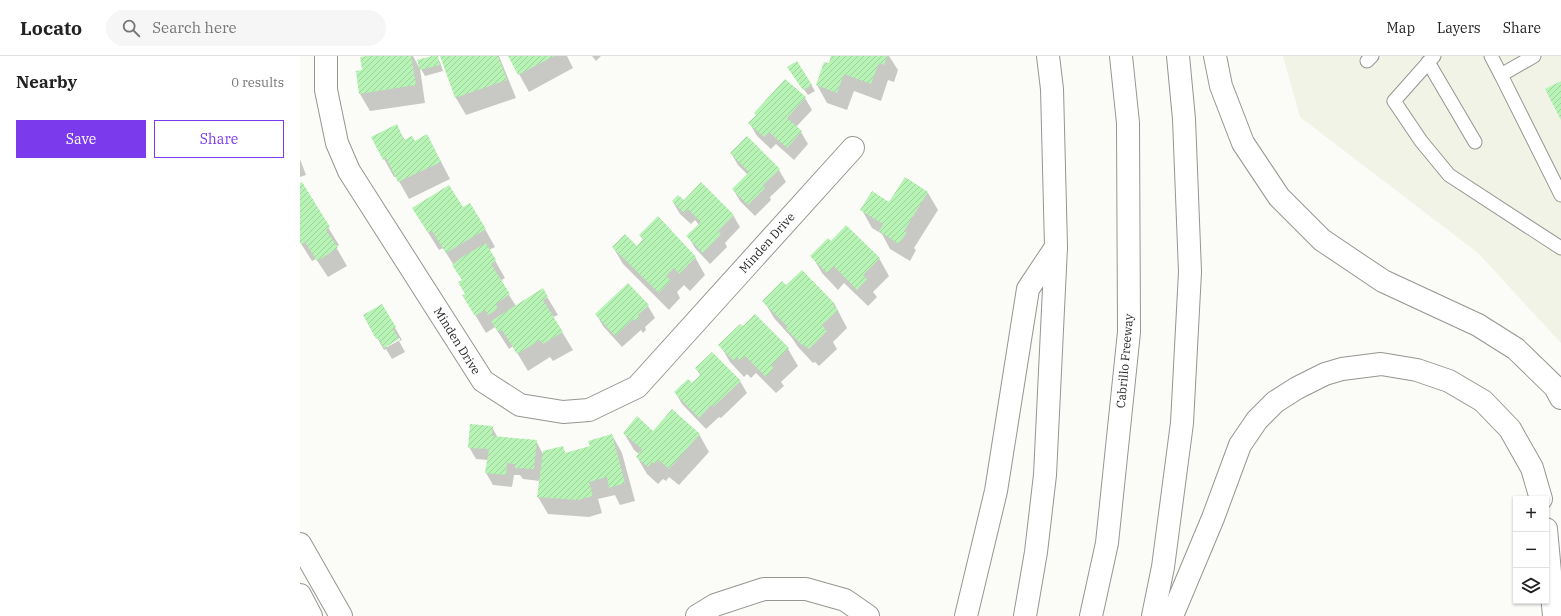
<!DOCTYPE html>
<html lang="en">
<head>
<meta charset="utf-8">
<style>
  body { margin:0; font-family:"IBM Plex Serif",serif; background:#f6f6f6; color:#222 }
  .controls { position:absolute; right:12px; bottom:12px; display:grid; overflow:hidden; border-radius:0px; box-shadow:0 1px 3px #0004 }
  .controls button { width:36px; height:36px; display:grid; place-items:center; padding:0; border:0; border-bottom:1px solid #e0e0e0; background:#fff; color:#222; font:20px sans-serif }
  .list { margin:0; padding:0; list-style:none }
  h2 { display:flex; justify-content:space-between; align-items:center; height:52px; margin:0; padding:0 16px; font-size:17px }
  h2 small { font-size:13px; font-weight:400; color:#767676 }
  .actions { display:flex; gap:8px; padding:12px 16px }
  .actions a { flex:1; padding:9px 0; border:1px solid #7c3aed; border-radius:0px; text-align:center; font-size:14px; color:#7c3aed }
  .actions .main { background:#7c3aed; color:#fff }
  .icon { flex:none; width:22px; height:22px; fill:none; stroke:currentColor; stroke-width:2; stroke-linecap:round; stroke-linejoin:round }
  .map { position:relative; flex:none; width:1261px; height:560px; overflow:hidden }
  header { display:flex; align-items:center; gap:24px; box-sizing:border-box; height:56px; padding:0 20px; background:#fff; border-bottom:1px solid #e0e0e0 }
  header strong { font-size:19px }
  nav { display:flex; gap:22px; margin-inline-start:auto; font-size:14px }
  .search { width:280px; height:36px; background:#f6f6f6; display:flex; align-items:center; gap:10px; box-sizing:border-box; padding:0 14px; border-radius:22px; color:#767676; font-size:15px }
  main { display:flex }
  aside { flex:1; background:#fff }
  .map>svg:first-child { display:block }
  .built { fill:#f0f3e6 }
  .shadow { fill:#0003; fill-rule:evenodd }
  .building { fill:url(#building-hatch) }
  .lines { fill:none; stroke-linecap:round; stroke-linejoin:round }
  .lane-casing { stroke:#959691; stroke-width:15 }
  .street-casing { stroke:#959691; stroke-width:24 }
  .secondary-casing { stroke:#959691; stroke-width:24 }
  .highway-casing { stroke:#959691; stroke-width:24 }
  .lane { stroke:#fff; stroke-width:13 }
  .street { stroke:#fff; stroke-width:22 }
  .secondary { stroke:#fff; stroke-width:22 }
  .highway { stroke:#fff; stroke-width:22 }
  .labels { text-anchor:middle; stroke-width:3; stroke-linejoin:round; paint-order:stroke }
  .street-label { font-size:12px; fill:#252624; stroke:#fff }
</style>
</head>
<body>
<header>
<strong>Locato</strong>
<div class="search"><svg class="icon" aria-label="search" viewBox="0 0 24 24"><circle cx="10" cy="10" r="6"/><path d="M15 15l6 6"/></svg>Search here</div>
<nav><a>Map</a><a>Layers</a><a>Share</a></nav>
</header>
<main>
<aside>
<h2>Nearby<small>0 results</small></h2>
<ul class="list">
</ul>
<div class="actions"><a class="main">Save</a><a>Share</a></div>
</aside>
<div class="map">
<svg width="1261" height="560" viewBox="0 0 1261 560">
  <defs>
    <pattern id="building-hatch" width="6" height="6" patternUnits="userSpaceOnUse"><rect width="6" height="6" fill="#b7f3b5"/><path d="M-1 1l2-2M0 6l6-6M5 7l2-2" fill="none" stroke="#9dd09c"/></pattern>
  </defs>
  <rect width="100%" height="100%" fill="#fbfcf7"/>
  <polygon class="built" points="983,0 1261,0 1261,287 1178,197 1000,61"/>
  <g class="shadow">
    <polygon points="74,0 113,0 120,13 125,47 70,55 60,38 57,16 63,14"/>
    <polygon points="136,0 140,6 143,15 125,20 121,13"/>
    <polygon points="141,0 199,0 216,42 166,59 156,42"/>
    <polygon points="209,0 267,0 273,12 229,36"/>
    <polygon points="292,0 301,0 296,5"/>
    <polygon points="532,0 589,0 598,14 594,26 588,24 581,45 554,35 547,54 527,47 517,29 529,8"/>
    <polygon points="497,6 515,35 508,39 492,17"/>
    <polygon points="505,42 512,54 496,71 501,76 508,88 494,104 476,88 471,93 457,80 450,68"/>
    <polygon points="96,70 105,84 115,86 127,79 150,123 109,143 96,120 94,121 84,103"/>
    <polygon points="431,97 479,114 486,126 470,141 471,144 455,160 440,145 433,133 448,119 438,109"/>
    <polygon points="0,103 6,119 0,121"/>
    <polygon points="605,123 628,137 638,154 614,192 616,194 610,205 590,193 582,178 572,172 562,154 590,148"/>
    <polygon points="0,128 1,128 39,189 36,191 47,210 28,221 16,203 12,205 0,186"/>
    <polygon points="384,145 433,159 440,171 425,187 427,191 410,208 395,192 388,180 399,169 395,164 391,168 380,158 373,146"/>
    <polygon points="163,153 185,173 195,191 189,194 205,222 200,225 216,250 243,234 258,259 253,261 273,294 253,305 250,301 228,315 213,290 209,293 195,271 186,277 174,257 166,238 163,225 153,208 143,192 139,194 124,170"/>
    <polygon points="340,179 395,201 405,219 390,235 384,229 377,236 380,242 369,254 323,208 313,191 337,191 343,184"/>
    <polygon points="531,186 579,202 589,220 573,236 577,241 568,250 544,227 538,234 522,217 512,200"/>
    <polygon points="464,245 534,247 547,272 533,286 537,293 519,310 515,306 513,307 498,291 492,282 474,262"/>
    <path d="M82,249L102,284L99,285L105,296L92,303L86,293L84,294L64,259ZM100,282V284L87,291L86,290Z"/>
    <polygon points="348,250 355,262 345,271 346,274 343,277 341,274 322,291 303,270 296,258"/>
    <polygon points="420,289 488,293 498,310 481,326 484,330 476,337 456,317 451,322 447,318 444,321 430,306"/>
    <polygon points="396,313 440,325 447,337 421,362 419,361 406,373 382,348 375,336 392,328 401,320"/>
    <polygon points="192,371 198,382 236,385 243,398 262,391 266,398 291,391 312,379 322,397 335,445 320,449 315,439 298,443 302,457 289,461 248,458 238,441 240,425 223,423 220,419 214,419 212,431 193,429 186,417 188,404 176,403 169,391"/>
    <polygon points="353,376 399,378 409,396 379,429 369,421 366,425 363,423 358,428 347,418 337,401 339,398 334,394 324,377"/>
  </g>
  <g class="building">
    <polygon points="67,0 111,0 116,29 59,38 56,15 62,14 60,1"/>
    <polygon points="132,0 138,0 140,9 120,14 117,4"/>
    <polygon points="140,0 198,0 207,24 155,42"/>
    <polygon points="208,0 254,0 218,19"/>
    <polygon points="531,0 587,0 584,9 579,7 571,28 544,18 537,37 516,29 524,6 529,7"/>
    <polygon points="497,5 512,29 503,34 487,11"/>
    <polygon points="485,23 506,41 487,62 502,75 487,92 469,76 464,81 448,67 456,59 454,57"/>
    <polygon points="1261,25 1261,64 1245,33"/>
    <polygon points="97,68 104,84 112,80 115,85 127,78 141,106 98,126 86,102 83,104 71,81"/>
    <polygon points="447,80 480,113 463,129 465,132 448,149 432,133 449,116 430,97"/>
    <polygon points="605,121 628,136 604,175 607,176 599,188 579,175 583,168 560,154 572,135 589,146"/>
    <polygon points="2,126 30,171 26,174 38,192 17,205 5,186 1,188 0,187 0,127"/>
    <polygon points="401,126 434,159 418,175 421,178 403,197 386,180 401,166 388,153 384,157 372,145 378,139 384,144"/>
    <polygon points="149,129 163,151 170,147 186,173 146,197 132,175 128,177 112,152"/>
    <polygon points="358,160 396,201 379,218 374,212 366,220 371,224 359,237 312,191 325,178 337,190 343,183 339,179"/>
    <polygon points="546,169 580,202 563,219 567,223 557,234 534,210 527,217 510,200 528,182 531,185"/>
    <polygon points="186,187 196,204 191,208 210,238 196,248 198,253 188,259 185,254 175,260 162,239 165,238 158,226 162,224 152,209 162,201"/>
    <polygon points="502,214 534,247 533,249 538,254 522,269 527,275 509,293 504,289 503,290 486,273 488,271 462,245 482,225 486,229"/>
    <polygon points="328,227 349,249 338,259 340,261 336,265 333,263 315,280 295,258"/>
    <polygon points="243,232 248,241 243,244 263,276 243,288 240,284 217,298 202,274 198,276 191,265"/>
    <polygon points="82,248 96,271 93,273 99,283 84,292 78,282 76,283 63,259"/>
    <polygon points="455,258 489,292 471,309 474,312 466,321 445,300 440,305 437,301 434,305 418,289 440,268 443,270"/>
    <polygon points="412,296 441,325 413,351 411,349 399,362 374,336 388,323 392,327 401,318 395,312"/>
    <polygon points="372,353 400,378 369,413 359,404 355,408 352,406 348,411 336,401 340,395 341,396 342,393 323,377 337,360 353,375"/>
    <polygon points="170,368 193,370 192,380 237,384 234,413 215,412 215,408 207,407 206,419 185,417 189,393 168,392"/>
    <polygon points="312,378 325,427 309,432 307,421 289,426 293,440 278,444 237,441 243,395 263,390 265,397 290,390 288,385"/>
  </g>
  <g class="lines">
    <defs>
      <g id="lane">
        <polyline points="1134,0 1094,45 1121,85 1149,119 1261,192"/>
        <polyline points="1191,0 1201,19 1234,0"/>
        <polyline points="1067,5 1072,0"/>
        <polyline points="1128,6 1175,86"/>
        <polyline points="1201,19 1261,139"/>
      </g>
      <polyline id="street" points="26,0 26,34 37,87 49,115 183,325 220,349 263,356 289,354 337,331 553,92"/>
      <g id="secondary">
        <polyline points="0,488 41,560"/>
        <polyline points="0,539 11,560"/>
      </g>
      <g id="highway">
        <polyline points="915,0 921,30 943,87 979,141 1022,184 1083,225 1178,269 1216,293 1255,331 1261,342"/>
        <polyline points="1246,473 1254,560"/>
        <polyline points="397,560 415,549 464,533 506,533 545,544 568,560"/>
        <polyline points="666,560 696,435 728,233 756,191"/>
        <polyline points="725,560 736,496 745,419 756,191 752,33 748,0"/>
        <polyline points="791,560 807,487 829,276 828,67 821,0"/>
        <polyline points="853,560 863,511 882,367 890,216 884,63 878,0"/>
        <polyline points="872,560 913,462 940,389 957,364 975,346 997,332 1025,318 1042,313 1081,308 1117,314 1149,325 1183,345 1210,373 1232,412 1241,443"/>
      </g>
    </defs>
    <use href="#lane" class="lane-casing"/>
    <use href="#street" class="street-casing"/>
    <use href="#secondary" class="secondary-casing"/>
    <use href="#highway" class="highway-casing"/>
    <use href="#lane" class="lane"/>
    <use href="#street" class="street"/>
    <use href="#secondary" class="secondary"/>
    <use href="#highway" class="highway"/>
  </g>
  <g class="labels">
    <g class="street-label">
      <text transform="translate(467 187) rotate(-48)" y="4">Minden Drive</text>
      <text transform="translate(157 285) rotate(58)" y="4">Minden Drive</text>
      <text transform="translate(825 305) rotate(-85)" y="4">Cabrillo Freeway</text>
    </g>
  </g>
</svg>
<div class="controls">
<button>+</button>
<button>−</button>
<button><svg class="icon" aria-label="layers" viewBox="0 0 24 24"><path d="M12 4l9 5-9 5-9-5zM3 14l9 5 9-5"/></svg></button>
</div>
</div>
</main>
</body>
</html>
